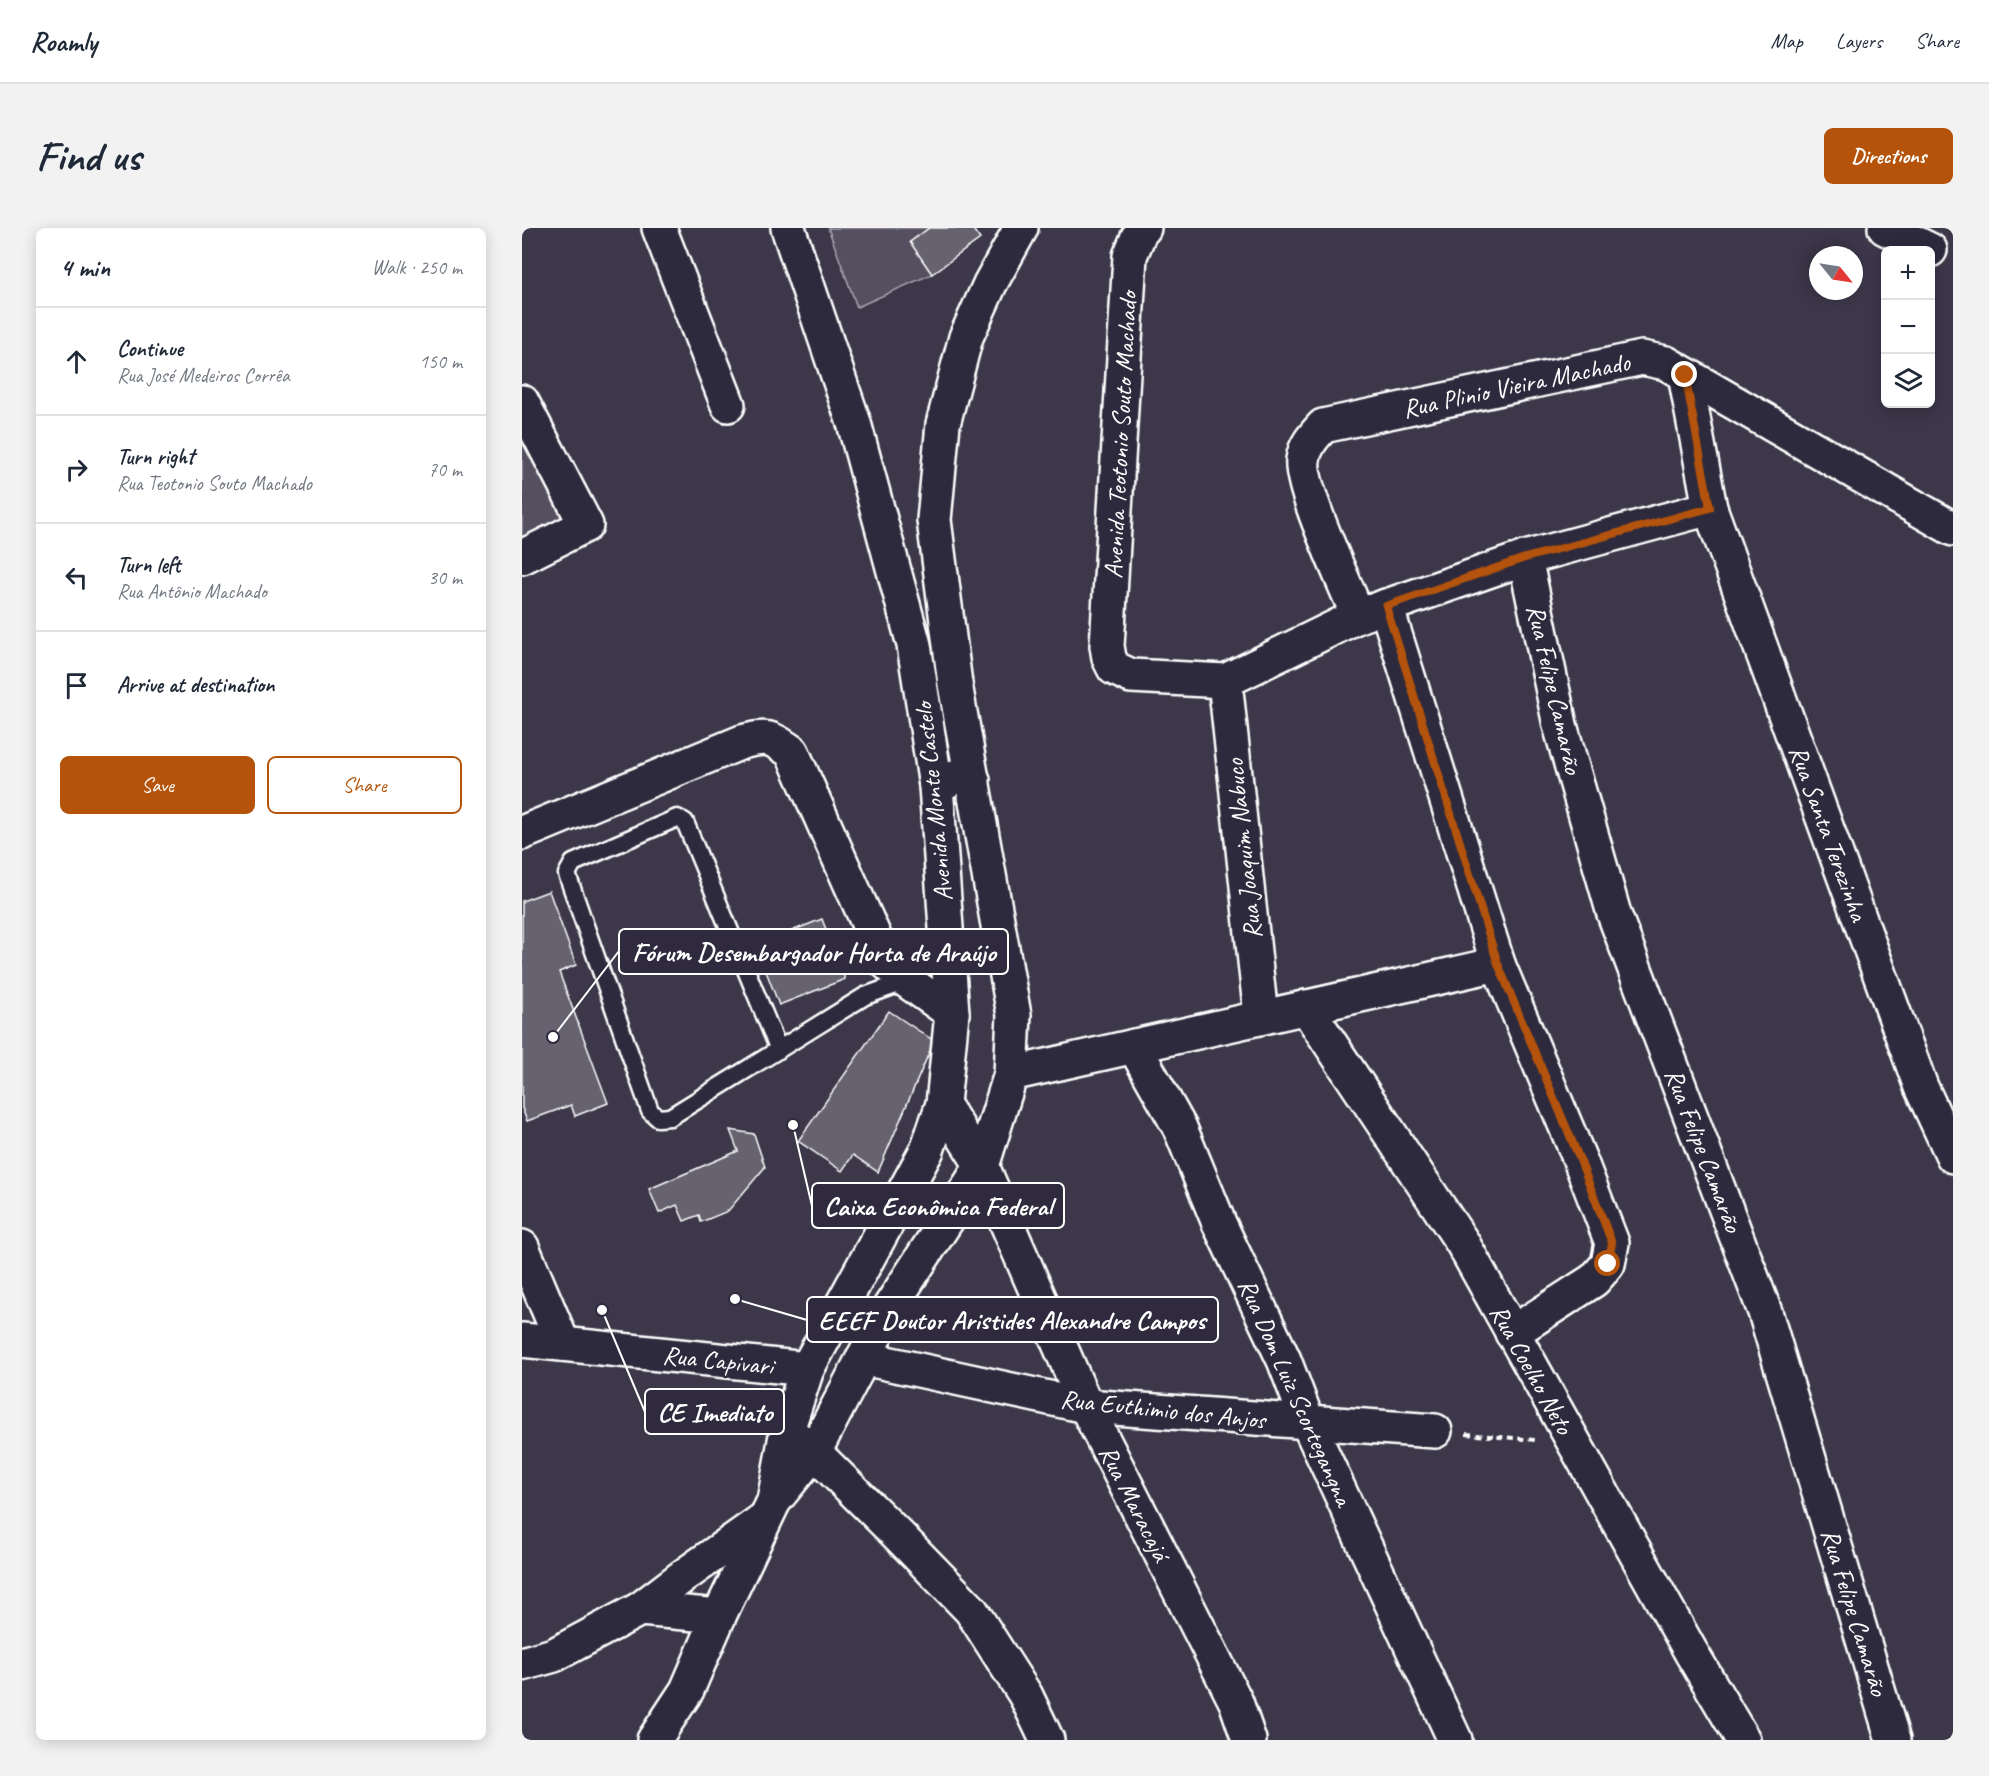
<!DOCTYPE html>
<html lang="en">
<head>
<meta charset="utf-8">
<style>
  body { margin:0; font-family:Caveat,sans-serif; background:#f2f2f3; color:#1f2937 }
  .controls { position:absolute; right:18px; top:18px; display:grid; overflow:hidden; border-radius:9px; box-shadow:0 3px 15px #0003 }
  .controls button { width:54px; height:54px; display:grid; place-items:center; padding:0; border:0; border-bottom:2px solid #e0e1e3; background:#fff; color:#1f2937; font:30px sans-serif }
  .compass { position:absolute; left:1287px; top:18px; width:54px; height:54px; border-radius:50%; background:#fff; box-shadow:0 3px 15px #0003; rotate:120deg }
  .stop { position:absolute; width:18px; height:18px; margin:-14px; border:4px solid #b45309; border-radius:50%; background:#fff }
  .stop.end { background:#b45309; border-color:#fff; box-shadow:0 2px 6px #0008 }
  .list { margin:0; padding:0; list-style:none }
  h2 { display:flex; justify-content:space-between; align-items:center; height:78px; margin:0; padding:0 24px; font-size:26px }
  h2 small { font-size:20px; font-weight:400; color:#747a83 }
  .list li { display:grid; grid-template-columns:39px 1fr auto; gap:18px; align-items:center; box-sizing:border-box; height:108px; padding:0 24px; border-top:2px solid #e0e1e3 }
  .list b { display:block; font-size:22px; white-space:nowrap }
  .list p { margin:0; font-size:20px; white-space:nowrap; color:#747a83 }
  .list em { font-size:20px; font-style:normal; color:#747a83 }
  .actions { display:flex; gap:12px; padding:18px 24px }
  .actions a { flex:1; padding:14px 0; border:2px solid #b45309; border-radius:9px; text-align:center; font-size:21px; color:#b45309 }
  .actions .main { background:#b45309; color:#fff }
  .icon { flex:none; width:33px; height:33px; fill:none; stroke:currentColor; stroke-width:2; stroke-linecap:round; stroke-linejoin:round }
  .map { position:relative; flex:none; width:1431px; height:1512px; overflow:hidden; border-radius:9px }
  header { display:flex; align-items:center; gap:36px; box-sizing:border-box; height:84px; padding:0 30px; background:#fff; border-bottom:2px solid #e0e1e3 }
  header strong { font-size:28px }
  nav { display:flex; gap:33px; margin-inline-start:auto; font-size:21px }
  .intro { display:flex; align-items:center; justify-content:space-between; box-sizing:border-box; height:144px; padding:0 36px }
  h1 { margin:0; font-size:42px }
  .button { padding:15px 27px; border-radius:9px; background:#b45309; color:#fff; font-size:21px; font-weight:700 }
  main { display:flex; gap:36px; padding:0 36px }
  aside { flex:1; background:#fff; border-radius:9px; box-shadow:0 3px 15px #0003 }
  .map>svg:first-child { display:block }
  .green { fill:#555060; stroke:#aaa8b0; stroke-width:1.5 }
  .building { fill:#666270; stroke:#fff; stroke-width:1.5 }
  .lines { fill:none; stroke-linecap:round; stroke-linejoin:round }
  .service-casing { stroke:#fff; stroke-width:21 }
  .minor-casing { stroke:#fff; stroke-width:38 }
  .tertiary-casing { stroke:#fff; stroke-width:38 }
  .path { stroke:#fff; stroke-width:4; stroke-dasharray:6 4.5; stroke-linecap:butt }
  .service { stroke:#2f2a3d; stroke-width:16 }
  .minor { stroke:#2f2a3d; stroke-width:33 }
  .tertiary { stroke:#2f2a3d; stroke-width:33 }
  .route { stroke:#b45309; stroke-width:8 }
  .labels { text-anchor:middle; stroke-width:5; stroke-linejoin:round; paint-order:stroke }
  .street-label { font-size:26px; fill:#fff; stroke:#2f2a3d }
  .leader { fill:none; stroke:#fff; stroke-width:2 }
  .callout-dot { fill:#fff; stroke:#2f2a3d; stroke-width:2 }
  .callout { fill:#2f2a3d; stroke:#fff; stroke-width:2 }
  .callout-label { font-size:27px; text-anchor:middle; font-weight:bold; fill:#fff }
</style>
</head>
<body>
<header>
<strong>Roamly</strong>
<nav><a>Map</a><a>Layers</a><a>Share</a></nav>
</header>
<div class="intro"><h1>Find us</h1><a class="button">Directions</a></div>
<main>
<aside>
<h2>4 min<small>Walk · 250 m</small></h2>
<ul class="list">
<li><svg class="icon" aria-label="ahead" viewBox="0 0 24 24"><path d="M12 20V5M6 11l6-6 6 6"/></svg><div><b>Continue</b><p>Rua José Medeiros Corrêa</p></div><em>150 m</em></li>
<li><svg class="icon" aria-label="right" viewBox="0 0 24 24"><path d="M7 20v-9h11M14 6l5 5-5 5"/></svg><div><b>Turn right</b><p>Rua Teotonio Souto Machado</p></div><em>70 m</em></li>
<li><svg class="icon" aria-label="left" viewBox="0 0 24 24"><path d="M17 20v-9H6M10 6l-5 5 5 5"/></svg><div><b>Turn left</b><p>Rua Antônio Machado</p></div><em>30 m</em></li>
<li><svg class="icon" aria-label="arrive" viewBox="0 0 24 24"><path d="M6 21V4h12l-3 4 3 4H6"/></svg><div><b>Arrive at destination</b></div></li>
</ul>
<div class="actions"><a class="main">Save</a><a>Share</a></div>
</aside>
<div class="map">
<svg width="1431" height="1512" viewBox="0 0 1431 1512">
  <rect width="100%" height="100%" fill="#3c3749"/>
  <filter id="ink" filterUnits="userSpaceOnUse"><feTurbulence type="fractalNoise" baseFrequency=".0167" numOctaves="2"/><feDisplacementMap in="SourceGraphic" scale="12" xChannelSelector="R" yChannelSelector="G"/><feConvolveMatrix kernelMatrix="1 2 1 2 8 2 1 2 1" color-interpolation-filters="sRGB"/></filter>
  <g filter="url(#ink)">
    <g class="green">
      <polygon points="306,0 407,0 388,14 410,46 335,79"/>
      <polygon points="0,207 45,293 0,314"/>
    </g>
    <g class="building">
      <polygon points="407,0 450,0 458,11 410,46 388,14"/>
      <polygon points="27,663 54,737 37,744 86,875 53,888 49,877 5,893 0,880 0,673"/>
      <polygon points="300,691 323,751 257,777 234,717"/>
      <polygon points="367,783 412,813 356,944 331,927 320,943 276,913"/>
      <polygon points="208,902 232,906 243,939 206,983 179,994 177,987 162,993 155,977 137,985 127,961 216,923"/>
    </g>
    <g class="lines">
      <defs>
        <polyline id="service" points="257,822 163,594 155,590 51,635 45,646 128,883 136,890 148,889 343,768 385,753"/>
        <g id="minor">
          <polyline points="137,0 206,177"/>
          <polyline points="622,0 618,4 608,28 585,418 587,430 592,440 609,448 703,453 836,388 1003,330 1188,280"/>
          <polyline points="1363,0 1408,22"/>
          <polyline points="1163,147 1188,280 1399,859 1431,928"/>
          <polyline points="0,174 64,297 0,329"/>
          <polyline points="1003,330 1038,497 1092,686 1243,1084 1371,1512"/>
          <polyline points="864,378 976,736 1058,932 1090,1015 1086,1036 1072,1052 990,1105"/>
          <path d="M836,388C824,357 777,259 781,232C783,217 792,208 801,198L1120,130L1144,135L1431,301"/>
          <polyline points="703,453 739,789"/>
          <path d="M0,605L220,514C246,507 248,509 270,524L363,733L385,753L430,785"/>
          <polyline points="784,779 940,1014 1169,1424 1221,1512"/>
          <polyline points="612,818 658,900 697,995 762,1132 786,1195 933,1512"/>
          <polyline points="489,846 976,736"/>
          <polyline points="421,876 460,938 564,1178 714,1474 727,1512"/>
          <polyline points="0,1019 41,1116"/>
          <polyline points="0,1112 285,1141"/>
          <polyline points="341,1130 564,1178 913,1203"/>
          <polyline points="276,1211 292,1224 378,1309 449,1382 504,1468 525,1512"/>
          <polyline points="252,1273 292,1224 368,1079 460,938 489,846 492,787 433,456 412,292 421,196 444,109 468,56 499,0"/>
          <polyline points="118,1381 197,1388"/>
          <polyline points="0,1436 32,1427 118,1381 160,1349 242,1291"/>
        </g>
        <g id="tertiary">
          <polyline points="414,558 435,548 451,552"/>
          <polyline points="132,1512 165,1462 197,1388 252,1273 265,1202 285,1141 405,922 421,876 430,785 414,558 392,417 332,195 266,0"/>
        </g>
      </defs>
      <use href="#service" class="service-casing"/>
      <use href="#minor" class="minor-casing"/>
      <use href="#tertiary" class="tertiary-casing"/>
      <polyline class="path" points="944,1206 1014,1212"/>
      <use href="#service" class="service"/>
      <use href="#minor" class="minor"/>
      <use href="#tertiary" class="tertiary"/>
    </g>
  </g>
  <g class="lines" filter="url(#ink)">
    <polyline class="route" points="1086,1036 1090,1015 1058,932 976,736 864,378 1003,330 1188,280 1163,147"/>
  </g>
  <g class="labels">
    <g class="street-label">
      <text transform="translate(994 157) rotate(-12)" y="9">Rua Plinio Vieira Machado</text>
      <text transform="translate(598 207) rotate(-87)" y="9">Avenida Teotonio Souto Machado</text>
      <text transform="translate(1033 461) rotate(77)" y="9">Rua Felipe Camarão</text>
      <text transform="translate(411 574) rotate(-96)" y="9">Avenida Monte Castelo</text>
      <text transform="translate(1307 605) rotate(70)" y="9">Rua Santa Terezinha</text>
      <text transform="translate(721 621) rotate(-96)" y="9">Rua Joaquim Nabuco</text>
      <text transform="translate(1182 922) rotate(69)" y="9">Rua Felipe Camarão</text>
      <text transform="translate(196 1132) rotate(6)" y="9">Rua Capivari</text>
      <text transform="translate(1010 1141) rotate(61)" y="9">Rua Coelho Neto</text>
      <text transform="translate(774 1164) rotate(66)" y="9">Rua Dom Luiz Scortegangna</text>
      <text transform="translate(641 1181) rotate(6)" y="9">Rua Euthimio dos Anjos</text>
      <text transform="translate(613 1275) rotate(63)" y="9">Rua Maracajá</text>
      <text transform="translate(1333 1384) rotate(73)" y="9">Rua Felipe Camarão</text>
    </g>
  </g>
  <path class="leader" d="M31 809L97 723M271 897L290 978M213 1071L285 1092M80 1082L123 1184"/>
  <g class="callout-dot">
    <circle cx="31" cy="809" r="6"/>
    <circle cx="271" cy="897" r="6"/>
    <circle cx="213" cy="1071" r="6"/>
    <circle cx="80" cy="1082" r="6"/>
  </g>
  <g class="callout">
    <rect x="97" y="701" width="389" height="45" rx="6"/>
    <rect x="290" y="955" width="252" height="45" rx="6"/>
    <rect x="285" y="1069" width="411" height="45" rx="6"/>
    <rect x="123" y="1161" width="139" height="45" rx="6"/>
  </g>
  <g class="callout-label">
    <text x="292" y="733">Fórum Desembargador Horta de Araújo</text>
    <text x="416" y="987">Caixa Econômica Federal</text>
    <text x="490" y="1101">EEEF Doutor Aristides Alexandre Campos</text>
    <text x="193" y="1193">CE Imediato</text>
  </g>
</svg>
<div class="controls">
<button>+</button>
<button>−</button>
<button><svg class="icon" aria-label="layers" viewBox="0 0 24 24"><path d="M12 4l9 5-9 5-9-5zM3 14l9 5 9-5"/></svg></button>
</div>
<svg class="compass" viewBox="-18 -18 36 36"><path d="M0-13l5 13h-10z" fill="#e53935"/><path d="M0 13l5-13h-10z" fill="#747a83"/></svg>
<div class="stop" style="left:1086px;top:1036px"></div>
<div class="stop end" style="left:1163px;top:147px"></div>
</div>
</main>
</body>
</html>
